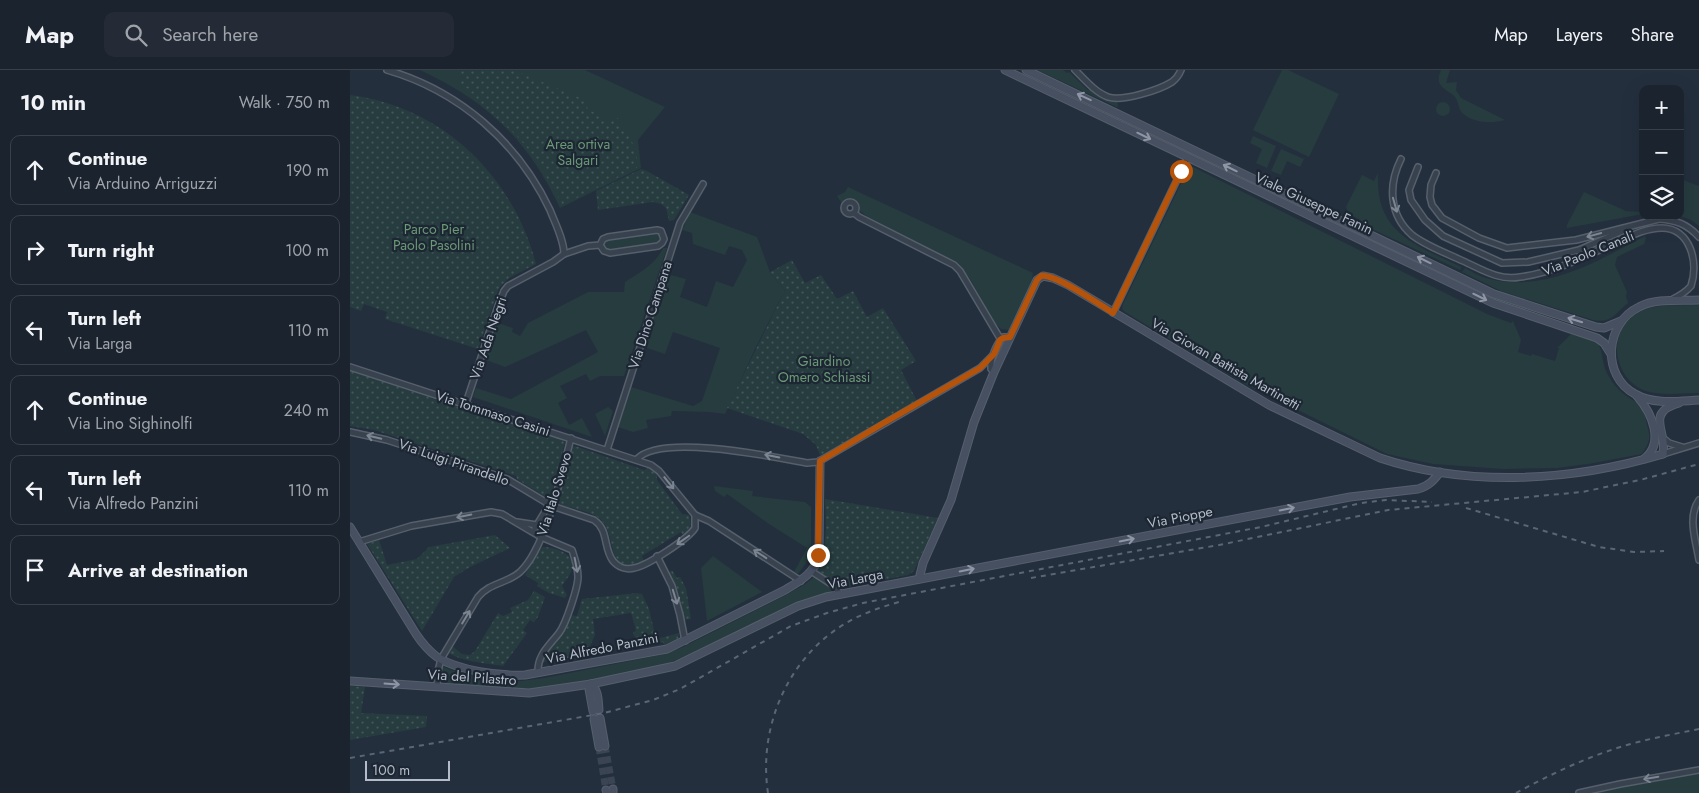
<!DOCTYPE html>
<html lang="en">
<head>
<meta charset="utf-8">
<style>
  body { margin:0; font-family:Jost,sans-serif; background:#242b36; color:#f1f3f6 }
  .controls { position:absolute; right:15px; top:15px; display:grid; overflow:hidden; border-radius:10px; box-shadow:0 5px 20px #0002 }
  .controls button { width:45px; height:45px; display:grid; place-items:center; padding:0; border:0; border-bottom:1px solid #39404a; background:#1b232e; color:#f1f3f6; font:25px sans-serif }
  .scale { position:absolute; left:15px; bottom:12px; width:85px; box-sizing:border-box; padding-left:5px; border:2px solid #b4bcc9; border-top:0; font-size:14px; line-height:18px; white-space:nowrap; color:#b4bcc9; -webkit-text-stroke:4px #1d2633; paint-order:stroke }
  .stop { position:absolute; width:15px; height:15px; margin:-11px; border:4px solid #b45309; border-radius:50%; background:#fff }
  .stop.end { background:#b45309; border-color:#fff; box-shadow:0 1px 5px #0008 }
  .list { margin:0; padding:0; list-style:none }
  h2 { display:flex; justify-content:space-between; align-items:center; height:65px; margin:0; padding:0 20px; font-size:21px }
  h2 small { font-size:16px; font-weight:400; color:#a0a4aa }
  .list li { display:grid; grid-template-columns:32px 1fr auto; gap:15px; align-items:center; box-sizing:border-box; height:70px; margin:0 10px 10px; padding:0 10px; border:1px solid #39404a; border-radius:10px }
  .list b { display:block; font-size:19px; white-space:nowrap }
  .list p { margin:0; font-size:16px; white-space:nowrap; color:#a0a4aa }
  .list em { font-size:16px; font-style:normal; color:#a0a4aa }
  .icon { flex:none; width:28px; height:28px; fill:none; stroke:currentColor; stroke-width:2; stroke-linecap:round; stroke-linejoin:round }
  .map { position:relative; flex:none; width:1349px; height:723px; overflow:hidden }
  header { display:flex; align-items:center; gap:30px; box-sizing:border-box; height:70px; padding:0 25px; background:#1b232e; border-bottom:1px solid #39404a }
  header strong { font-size:24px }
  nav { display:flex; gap:28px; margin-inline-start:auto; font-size:18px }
  .search { width:350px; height:45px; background:#242b36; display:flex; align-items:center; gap:12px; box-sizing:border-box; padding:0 18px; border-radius:10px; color:#a0a4aa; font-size:19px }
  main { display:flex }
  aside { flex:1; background:#1b232e }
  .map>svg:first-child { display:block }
  .grass { fill:#263c3f }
  .park { fill:url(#park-dots) }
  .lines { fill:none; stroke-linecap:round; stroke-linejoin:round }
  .secondary-tunnel { stroke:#3a4453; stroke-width:7; stroke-dasharray:7 3.5; stroke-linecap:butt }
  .street-casing { stroke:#565f6c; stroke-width:8 }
  .secondary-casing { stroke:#565f6c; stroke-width:9 }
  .street { stroke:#38414e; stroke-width:5 }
  .secondary { stroke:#465061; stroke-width:7 }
  .rail { stroke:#5a6575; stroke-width:2; stroke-dasharray:5 5; stroke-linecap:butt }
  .oneway { stroke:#8e96a5 }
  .oneway2 { stroke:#7c8592 }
  .route { stroke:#b45309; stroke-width:6 }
  .labels { text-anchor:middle; stroke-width:4.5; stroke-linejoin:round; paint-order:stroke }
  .park-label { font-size:14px; fill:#6b9a76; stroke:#1d2633 }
  .street-label { font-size:14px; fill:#b4bcc9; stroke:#1d2633 }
</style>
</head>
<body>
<header>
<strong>Map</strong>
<div class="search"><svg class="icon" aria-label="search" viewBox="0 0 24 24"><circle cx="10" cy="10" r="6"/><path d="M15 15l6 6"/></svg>Search here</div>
<nav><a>Map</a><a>Layers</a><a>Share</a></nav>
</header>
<main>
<aside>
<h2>10 min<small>Walk · 750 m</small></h2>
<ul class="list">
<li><svg class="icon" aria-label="ahead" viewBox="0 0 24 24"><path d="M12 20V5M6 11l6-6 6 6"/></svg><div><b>Continue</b><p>Via Arduino Arriguzzi</p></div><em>190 m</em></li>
<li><svg class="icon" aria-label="right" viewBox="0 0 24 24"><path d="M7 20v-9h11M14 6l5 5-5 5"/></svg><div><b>Turn right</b></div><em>100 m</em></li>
<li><svg class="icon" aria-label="left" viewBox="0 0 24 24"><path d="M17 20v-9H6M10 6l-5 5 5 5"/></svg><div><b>Turn left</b><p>Via Larga</p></div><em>110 m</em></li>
<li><svg class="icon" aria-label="ahead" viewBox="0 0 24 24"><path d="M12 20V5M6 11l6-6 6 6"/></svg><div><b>Continue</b><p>Via Lino Sighinolfi</p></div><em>240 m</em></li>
<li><svg class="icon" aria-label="left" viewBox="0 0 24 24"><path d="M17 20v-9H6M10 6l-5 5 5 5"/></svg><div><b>Turn left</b><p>Via Alfredo Panzini</p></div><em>110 m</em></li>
<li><svg class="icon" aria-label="arrive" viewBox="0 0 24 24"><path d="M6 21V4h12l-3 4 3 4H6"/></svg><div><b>Arrive at destination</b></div></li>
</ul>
</aside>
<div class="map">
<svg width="1349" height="723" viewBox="0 0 1349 723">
  <defs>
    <pattern id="park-dots" width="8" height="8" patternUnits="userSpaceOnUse" patternTransform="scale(1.25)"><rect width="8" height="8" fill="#263c3f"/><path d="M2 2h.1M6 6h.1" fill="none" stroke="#435659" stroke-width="1.8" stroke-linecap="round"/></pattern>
  </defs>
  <rect width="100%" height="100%" fill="#242f3e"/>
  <g class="grass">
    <path d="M70,0H235L315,37L288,70L291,98L210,138C178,70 138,32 70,0Z"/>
    <path d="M687,0H713L717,3L719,2L738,20L741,18C749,26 756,30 767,32L768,36L767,37Z"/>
    <polygon points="932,0 938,0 989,24 959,87 903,60"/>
    <path d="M1091,0H1100L1096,13L1107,12L1106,20L1111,28L1155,50C1142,54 1118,53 1110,40C1108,35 1108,29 1103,25C1094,18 1084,15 1091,0Z"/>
    <circle cx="1093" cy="39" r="7"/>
    <polygon points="903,66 926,76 917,98 906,93 912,79 900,73"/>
    <polygon points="931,79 954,89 950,97 937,91 931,105 921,101"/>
    <path d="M843,97L1137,244L1161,253L1163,251L1171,270L1168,282L1181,286L1182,284L1205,291L1209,278H1207L1221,264C1263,268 1245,285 1260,308C1263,314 1270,321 1275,325C1281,330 1290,332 1293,340C1295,344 1296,350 1297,355C1301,369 1300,371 1292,384L1238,394L1207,398L1153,399L1083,394L1037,384L895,314L775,242L772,239L773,234L838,99Z"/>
    <path d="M1028,103C1025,164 1065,174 1111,197L1110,200L1009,153L1010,150L999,144L996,137L1012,105L1024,111Z"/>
    <polygon points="1333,110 1349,116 1349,156 1341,150 1330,146 1330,115"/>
    <polygon points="498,117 683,203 682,211 659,260 651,259 645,253 620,209 608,193 519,148 510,141 508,132 501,128 496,129 492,134 487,126 495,122"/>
    <polygon points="1234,122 1276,141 1293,142 1293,144 1217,158 1217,155"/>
    <polygon points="340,142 407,167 420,202 435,220 405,279 375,344 359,342 322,341 321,346 296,350 298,358 283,362 268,357 281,317 343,336 352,331 370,278 323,262 315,284 294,277 317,204 336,209 330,227 357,237 366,211 383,217 397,190 392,180 379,176 375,185 343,174 342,163 332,160"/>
    <polygon points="307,162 312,166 311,172 307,174 259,181 255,180 253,174 254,171 258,169"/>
    <path d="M1295,166L1296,168L1294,174L1267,187L1265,195L1277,222L1276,226L1278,233C1265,243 1262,254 1243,250L1151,221L1112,202L1115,198C1121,201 1129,206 1136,208C1193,224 1246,192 1295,166Z"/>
    <path d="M313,178H317L274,306H250L240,311L236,304L210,316L217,328L208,333L219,355L232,348L242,367L123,327L126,318L161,329L248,282L236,260L155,297L133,289L146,252L163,258L162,262L170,266L178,253L238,222H274L275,212C290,202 305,195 313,178Z"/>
    <path d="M1349,235V323C1331,323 1313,326 1296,321C1262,309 1256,259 1289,242C1306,233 1330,236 1349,235Z"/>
    <polygon points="258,337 263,341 255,366 245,344"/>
    <polygon points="364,416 403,421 402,426 455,432 461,437 461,479 459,489 448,504 444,502 457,478 419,454 377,424 374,427 365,421"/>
    <polygon points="363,486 412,522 357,551 351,498"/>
    <polygon points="464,507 481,517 481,521 438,536 352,580 309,597 247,609 178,619 98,614 92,609 91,599 94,597 109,603 171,611 194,608 310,585 331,578 432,527 454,515"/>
    <polygon points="1349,702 1349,723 1242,723 1253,720"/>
  </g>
  <g class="park">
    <polygon points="112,0 164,0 235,30 238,40 254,46 257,53 268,48 287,81 287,98 213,135 184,86 166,65 124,29 126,25 121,23 122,20 107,15"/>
    <path d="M0,25C93,37 163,106 186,194L159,208L149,218L128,279L35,249L37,242L14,234L11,241L0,237Z"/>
    <polygon points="291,99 297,101 339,125 324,150 319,151 316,138 311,134 303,132 248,140 246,121"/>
    <polygon points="442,190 455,213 471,205 487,229 503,221 517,247 533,238 566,291 551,300 569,335 471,388 466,375 453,364 377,338 435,220 420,202"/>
    <polygon points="0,300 194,362 215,372 200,430 167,409 166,406 24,360 0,356"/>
    <path d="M225,376L294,400L300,397L307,403V410L332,444L339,445C342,453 342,461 334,466L331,462L292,486L294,491C256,510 267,467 252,451C245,442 220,438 208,434L207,432L222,377Z"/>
    <path d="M475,429L588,448L564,501L558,505L496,517L467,501C478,477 476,454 475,429Z"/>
    <polygon points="145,465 160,478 120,497 104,507 72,561 17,474 29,470 37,495 67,489 79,477"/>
    <path d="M193,477C207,477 228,485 221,502C219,507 214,512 212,516L217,525L215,528L199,523L187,516L188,513L175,505L188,481Z"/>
    <polygon points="322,500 327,508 330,507 336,518 341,549 334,550 328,523 319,502"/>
    <path d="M184,521L195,527L188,547L184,552L180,550L173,560L177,563L153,596C135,593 114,592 98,583L102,576L112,584L120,585L125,581L148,543L153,546L162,542L160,538L178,530Z"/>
    <polygon points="287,523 292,524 299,539 306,569 329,563 328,569 314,575 313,572 295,575 284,566 283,563 286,560 281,543 243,549 245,565 236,585 193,592 192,590 212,562 219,545 227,546 232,529"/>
    <polygon points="0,616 15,617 11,643 77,646 76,657 0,670"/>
  </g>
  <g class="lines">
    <g class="secondary-tunnel">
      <polyline points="255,676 263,719"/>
      <polyline points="249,677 256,720"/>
    </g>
    <defs>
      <g id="street">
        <path d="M37,0C109,21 168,72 200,140C205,153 214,170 214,184"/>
        <path d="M725,0C735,10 745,22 758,27C772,32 809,20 822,12C826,9 829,5 831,0"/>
        <path d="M1051,89C1038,115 1039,145 1062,165C1076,176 1096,183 1113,191C1131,199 1149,211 1170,207C1201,203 1230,189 1258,176C1275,169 1293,158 1312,158C1340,158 1349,192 1341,216C1336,222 1329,226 1323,229"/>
        <polyline points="1068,97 1059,120 1061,130 1075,150 1093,166 1152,193 1178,192 1229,180 1277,159"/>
        <path d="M1086,103L1081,115L1080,127L1082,135L1092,148L1129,168L1157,178L1226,170L1309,149C1326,150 1337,154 1349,167"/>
        <circle cx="500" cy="138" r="6"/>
        <polyline points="504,143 509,147 604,195 610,201 651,270"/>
        <polyline points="763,243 838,87"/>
        <polyline points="0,297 301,395 309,401 345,445 359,451 451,511"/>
        <path d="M644,302L641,299C640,289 646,275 653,267H660"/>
        <polyline points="116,333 148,236 154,221 158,216 203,192 214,184 238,176 250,175 253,169 258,167 307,160 311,161 314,169 312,173 308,176 260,183 254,181 250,175"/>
        <path d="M0,362L37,370L157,409L202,436L244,450C259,460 253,478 263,491C268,497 276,500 284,498C297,496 338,469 345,458V445"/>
        <polyline points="1313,368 1319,373 1332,377"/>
        <polyline points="257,380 330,153 353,114"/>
        <polyline points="1313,384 1349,373"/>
        <path d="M287,389C311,363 424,387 457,393L468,392L630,298L644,284"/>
        <path d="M1349,430C1337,447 1346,471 1349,490"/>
        <polyline points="167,452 187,455 192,458 194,461"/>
        <polyline points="185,458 199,435"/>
        <path d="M9,472L61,456L141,442L152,444L191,467L222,480C225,489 228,497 228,507C228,517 216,554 209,563C199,576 187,585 188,603"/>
        <polyline points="307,486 322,516 330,545 335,571"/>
        <polyline points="461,501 484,516 490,524"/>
        <path d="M87,617L88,601L91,589L128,527C139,513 158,513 170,502C196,478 212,402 221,368"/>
        <polyline points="1229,723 1270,714 1349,700"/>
      </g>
      <g id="secondary">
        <polyline points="655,0 1143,233 1247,268 1254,273 1261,284"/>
        <polyline points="676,0 1144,224 1246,257 1254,258 1271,251"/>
        <path d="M1349,230C1330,231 1306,228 1289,237C1255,253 1251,306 1285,324C1304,335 1328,331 1349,330"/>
        <path d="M1287,326C1302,343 1315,373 1294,389"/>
        <path d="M1313,384C1318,362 1294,343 1329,333"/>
        <path d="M0,457L66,564C72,573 79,581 87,587C109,601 149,606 175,605L317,579L435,520C450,511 465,503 469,485L470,391"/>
        <path d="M569,509L573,493L601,430L624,352L644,302L687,210L693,206L703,208L718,215L919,335L1030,388C1120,418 1223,411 1313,384"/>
        <path d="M0,611L179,623L241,614L325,596L448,536L476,527L1000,427L1068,419C1079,416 1084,410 1090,402"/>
        <path d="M241,614C249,621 248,631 249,640"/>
        <polyline points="241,614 239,619 243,641"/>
        <polyline points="250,648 255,676"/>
        <polyline points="244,649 249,677"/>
        <polyline points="263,719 263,723"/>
        <polyline points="256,720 257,723"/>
      </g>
    </defs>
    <use href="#street" class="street-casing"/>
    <use href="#secondary" class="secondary-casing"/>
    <use href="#street" class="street"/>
    <use href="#secondary" class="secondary"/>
    <g class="rail">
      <polyline points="1116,438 1249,477 1284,482 1314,481"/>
      <polyline points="681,508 869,475 1038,440 1232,422 1290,410 1349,394"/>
      <polyline points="0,688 254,643 303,630 330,619 441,556 477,543 513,533 911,457 1011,433 1036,430 1082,432"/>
      <path d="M418,723C409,664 432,601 480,564C500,548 524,539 549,532"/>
      <path d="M1166,723C1205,702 1245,683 1288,672C1308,667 1329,663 1349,659"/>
    </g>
  </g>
  <defs><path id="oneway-shaft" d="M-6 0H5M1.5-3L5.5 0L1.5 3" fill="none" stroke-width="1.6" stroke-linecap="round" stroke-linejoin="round" transform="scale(1.25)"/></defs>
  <g class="oneway">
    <use href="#oneway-shaft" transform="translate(734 27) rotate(-155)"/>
    <use href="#oneway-shaft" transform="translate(794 66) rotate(26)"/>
    <use href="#oneway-shaft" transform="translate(880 98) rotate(-154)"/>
    <use href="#oneway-shaft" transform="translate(1074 190) rotate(-154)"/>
    <use href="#oneway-shaft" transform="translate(1130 227) rotate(26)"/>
    <use href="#oneway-shaft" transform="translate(1225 250) rotate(-163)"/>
    <use href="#oneway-shaft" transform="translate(937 439) rotate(-11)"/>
    <use href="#oneway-shaft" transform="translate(777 470) rotate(-11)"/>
    <use href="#oneway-shaft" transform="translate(617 500) rotate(-11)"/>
    <use href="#oneway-shaft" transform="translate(42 614) rotate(4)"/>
  </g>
  <g class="oneway2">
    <use href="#oneway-shaft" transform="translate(1045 135) rotate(74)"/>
    <use href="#oneway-shaft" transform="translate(1244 165) rotate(165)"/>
    <use href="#oneway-shaft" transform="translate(24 367) rotate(-167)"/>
    <use href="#oneway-shaft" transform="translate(422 386) rotate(-169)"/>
    <use href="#oneway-shaft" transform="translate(319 413) rotate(51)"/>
    <use href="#oneway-shaft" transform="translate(114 446) rotate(169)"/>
    <use href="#oneway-shaft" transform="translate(333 470) rotate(145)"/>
    <use href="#oneway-shaft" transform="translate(410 484) rotate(-147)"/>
    <use href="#oneway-shaft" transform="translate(226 495) rotate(79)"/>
    <use href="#oneway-shaft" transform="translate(325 527) rotate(73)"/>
    <use href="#oneway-shaft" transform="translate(116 547) rotate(-59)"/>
    <use href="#oneway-shaft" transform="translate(1301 708) rotate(170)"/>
  </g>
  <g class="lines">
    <path class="route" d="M468,485L470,391L532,354L630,298L644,284L650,270L653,268L660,267L687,210L691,206C705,203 750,235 763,243L831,101"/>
  </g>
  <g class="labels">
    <g class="park-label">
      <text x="228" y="79">Area ortiva<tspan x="228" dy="16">Salgari</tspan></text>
      <text x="84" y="164">Parco Pier<tspan x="84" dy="16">Paolo Pasolini</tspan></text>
      <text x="474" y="296">Giardino<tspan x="474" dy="16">Omero Schiassi</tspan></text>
    </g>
    <g class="street-label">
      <text transform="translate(964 133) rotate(25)" y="5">Viale Giuseppe Fanin</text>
      <text transform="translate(1238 183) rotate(-22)" y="5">Via Paolo Canali</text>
      <text transform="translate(300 245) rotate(-72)" y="5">Via Dino Campana</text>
      <text transform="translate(138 268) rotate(-71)" y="5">Via Ada Negri</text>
      <text transform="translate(876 294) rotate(30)" y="5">Via Giovan Battista Martinetti</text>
      <text transform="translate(143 343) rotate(18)" y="5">Via Tommaso Casini</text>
      <text transform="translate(104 392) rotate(19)" y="5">Via Luigi Pirandello</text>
      <text transform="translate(204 424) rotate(-73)" y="5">Via Italo Svevo</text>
      <text transform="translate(830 447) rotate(-11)" y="5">Via Pioppe</text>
      <text transform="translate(505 509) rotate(-11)" y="5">Via Larga</text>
      <text transform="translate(252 578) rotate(-11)" y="5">Via Alfredo Panzini</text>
      <text transform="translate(122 607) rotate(4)" y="5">Via del Pilastro</text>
    </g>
  </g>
</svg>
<div class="controls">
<button>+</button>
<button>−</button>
<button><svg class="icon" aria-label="layers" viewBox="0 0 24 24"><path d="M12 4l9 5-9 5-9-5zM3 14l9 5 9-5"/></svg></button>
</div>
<div class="scale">100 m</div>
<div class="stop" style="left:831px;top:101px"></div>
<div class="stop end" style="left:468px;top:485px"></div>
</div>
</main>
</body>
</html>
